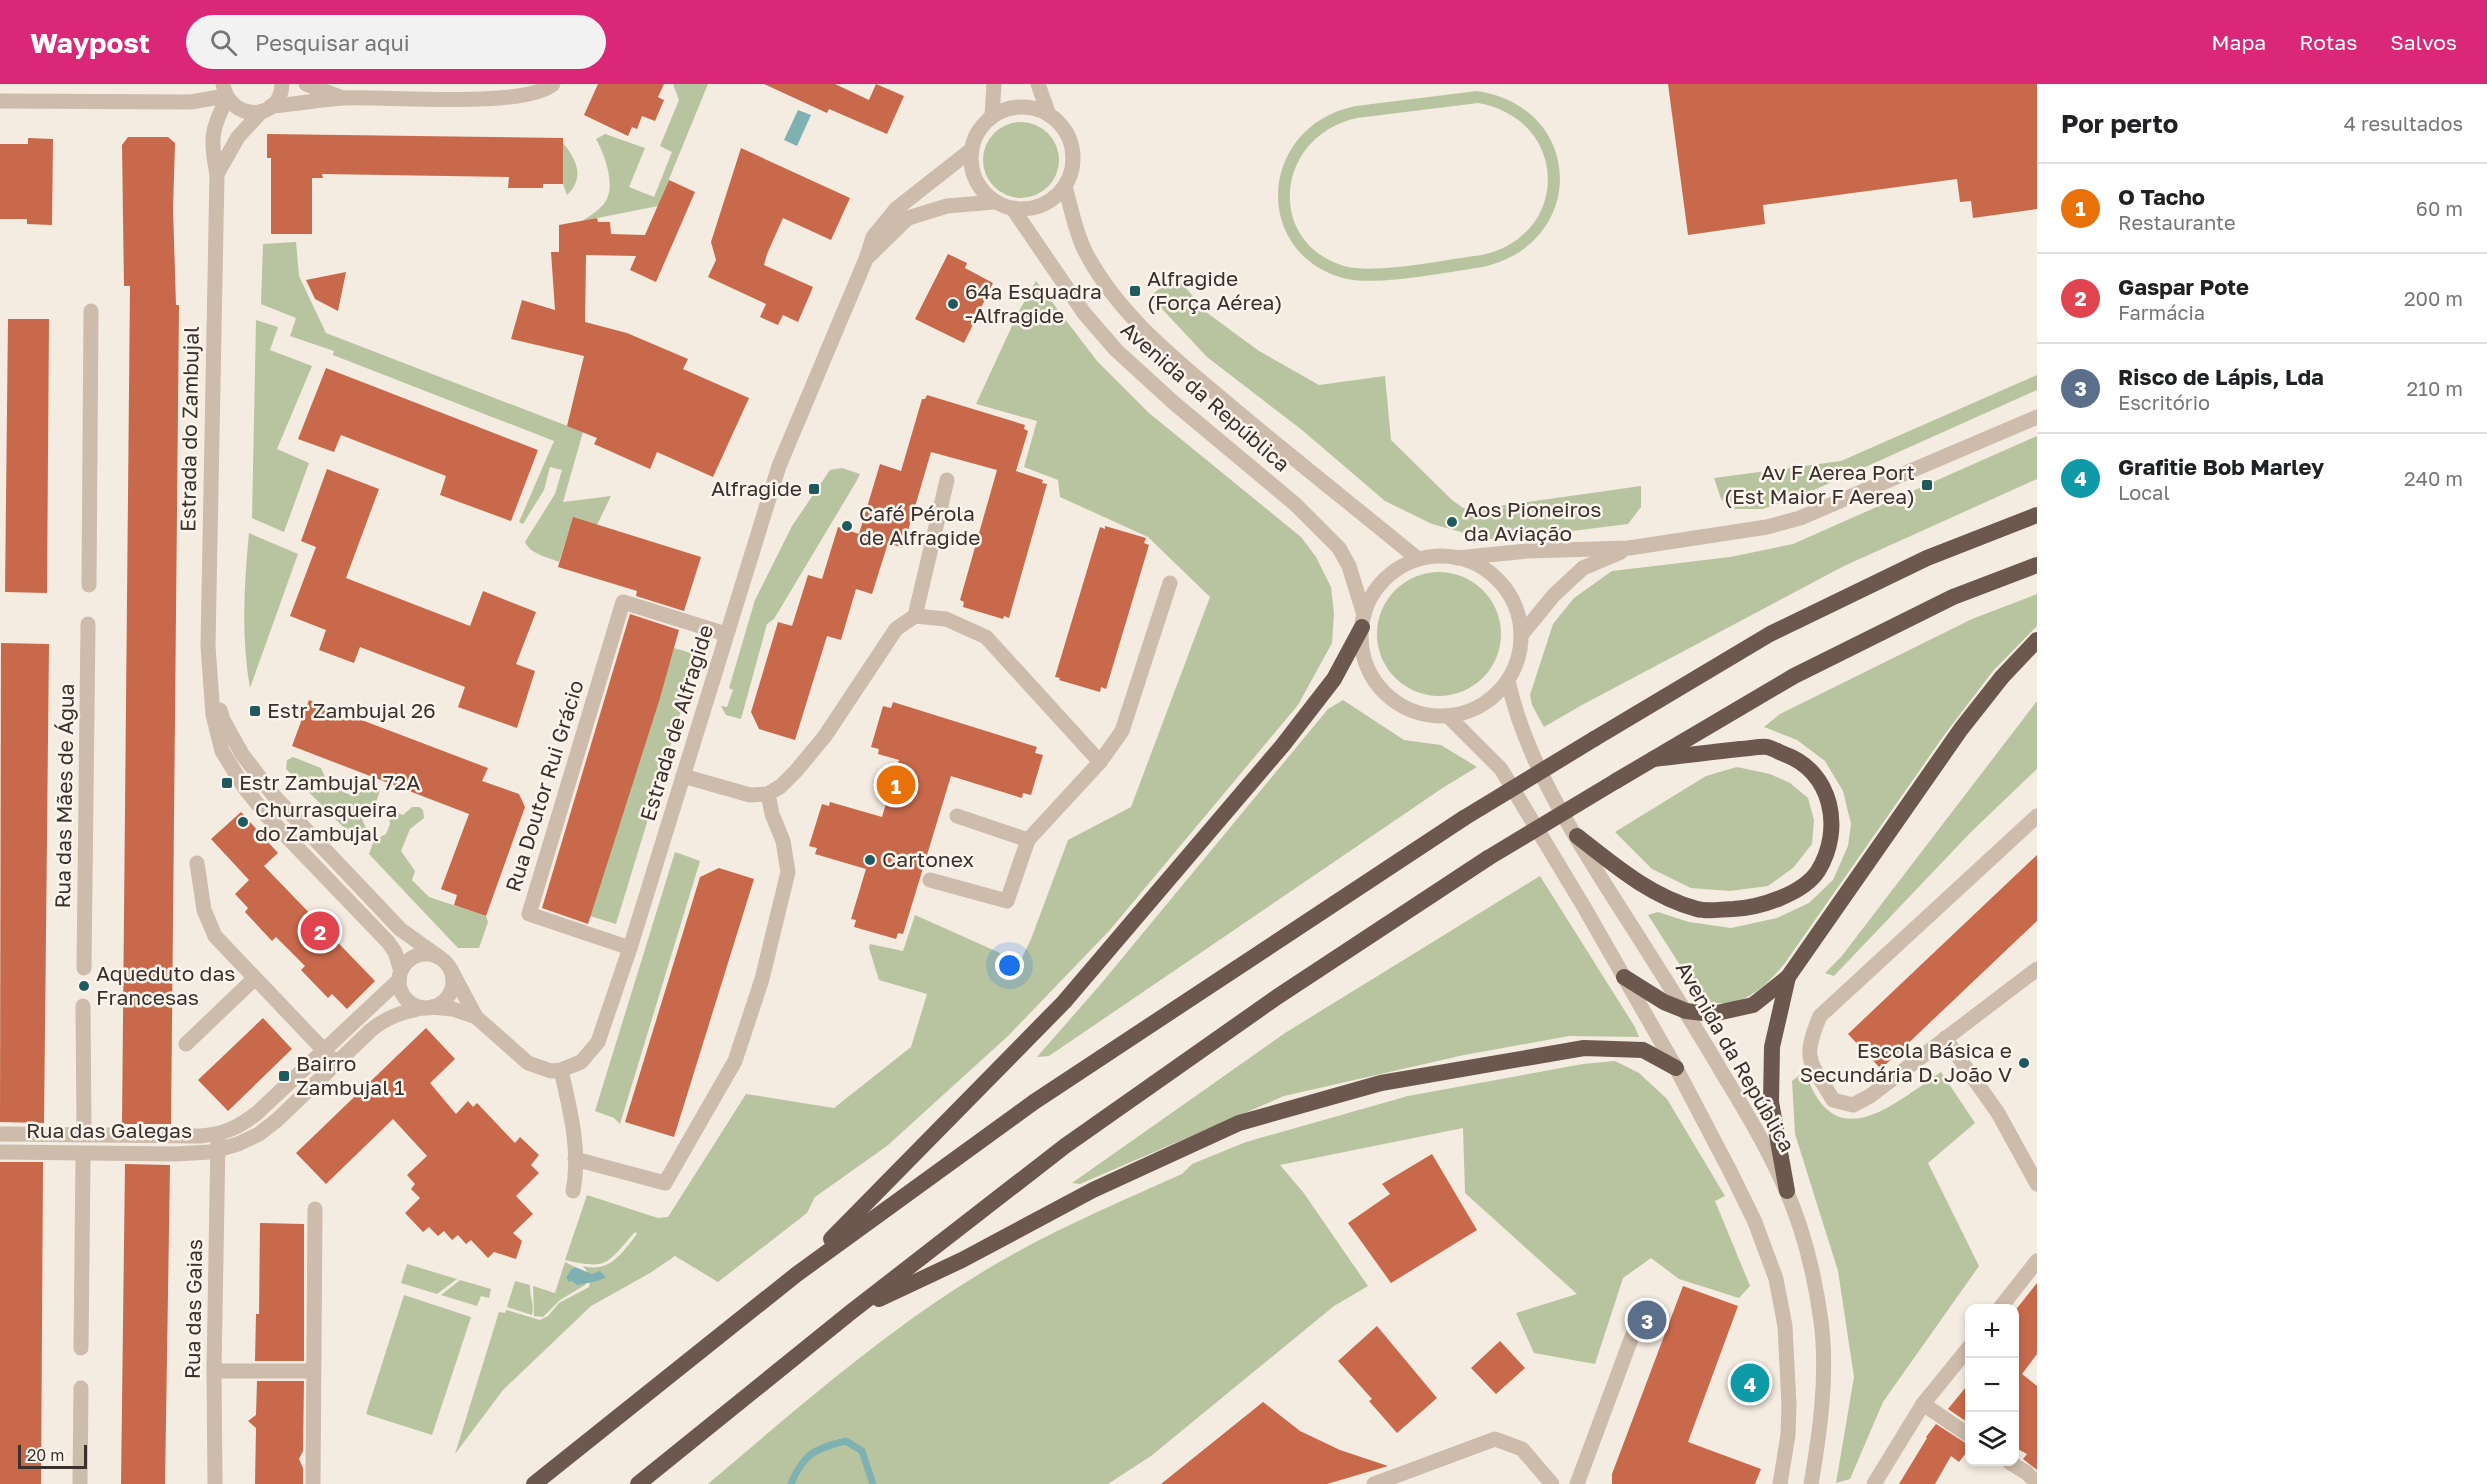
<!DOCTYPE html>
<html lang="pt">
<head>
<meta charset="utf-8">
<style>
  body { margin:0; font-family:"Golos Text",sans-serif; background:#f2f2f2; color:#202124 }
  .controls { position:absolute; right:18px; bottom:18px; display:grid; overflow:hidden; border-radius:12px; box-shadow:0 3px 9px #0003 }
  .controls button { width:54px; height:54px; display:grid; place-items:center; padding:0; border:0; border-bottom:2px solid #e0e0e0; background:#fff; color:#202124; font:30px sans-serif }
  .scale { position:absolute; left:18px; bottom:15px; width:69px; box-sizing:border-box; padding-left:6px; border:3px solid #3b302b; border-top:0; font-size:16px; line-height:21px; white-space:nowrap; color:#3b302b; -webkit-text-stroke:4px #fbf5ee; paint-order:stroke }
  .you { position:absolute; left:1010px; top:882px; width:21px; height:21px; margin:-15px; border:4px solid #fff; border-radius:50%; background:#1a73e8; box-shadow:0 0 0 9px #1a73e833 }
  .badge { display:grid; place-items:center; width:39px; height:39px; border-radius:50%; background:#db2777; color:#fff; font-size:20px; font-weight:700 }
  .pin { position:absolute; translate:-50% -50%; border:3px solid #fff; box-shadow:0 2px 6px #0006 }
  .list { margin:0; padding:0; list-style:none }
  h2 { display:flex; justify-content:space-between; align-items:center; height:78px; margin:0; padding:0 24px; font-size:26px }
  h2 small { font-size:20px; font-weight:400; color:#757577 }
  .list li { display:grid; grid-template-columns:39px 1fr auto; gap:18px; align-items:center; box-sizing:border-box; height:90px; padding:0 24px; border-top:2px solid #e0e0e0 }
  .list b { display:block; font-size:22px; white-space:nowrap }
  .list p { margin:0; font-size:20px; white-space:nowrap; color:#757577 }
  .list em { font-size:20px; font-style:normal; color:#757577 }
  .icon { flex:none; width:33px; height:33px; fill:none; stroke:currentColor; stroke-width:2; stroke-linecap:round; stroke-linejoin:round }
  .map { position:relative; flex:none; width:2037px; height:1400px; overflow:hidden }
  header { display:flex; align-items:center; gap:36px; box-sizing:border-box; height:84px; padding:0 30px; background:#db2777; color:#fff }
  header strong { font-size:28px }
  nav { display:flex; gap:33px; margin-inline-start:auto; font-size:21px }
  .search { width:420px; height:54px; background:#f2f2f2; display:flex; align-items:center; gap:15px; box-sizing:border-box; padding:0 21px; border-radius:33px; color:#757577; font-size:22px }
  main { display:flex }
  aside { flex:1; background:#fff }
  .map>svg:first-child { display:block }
  .green { fill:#b8c4a0; fill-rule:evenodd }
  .water { fill:#7fb0b2 }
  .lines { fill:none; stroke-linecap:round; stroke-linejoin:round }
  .stream { stroke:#7fb0b2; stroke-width:7 }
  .building { fill:#c8694b }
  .pedestrian { stroke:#cdbbac; stroke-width:15 }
  .minor { stroke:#cdbbac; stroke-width:15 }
  .tertiary { stroke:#cdbbac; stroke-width:15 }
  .trunk { stroke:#6c584f; stroke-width:16 }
  .trunk-bridge { stroke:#6c584f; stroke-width:16 }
  .poi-dot { fill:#1f5a5e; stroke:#fbf5ee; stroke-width:2 }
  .labels { text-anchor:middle; stroke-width:5; stroke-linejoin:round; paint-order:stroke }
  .poi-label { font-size:21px; fill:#3b302b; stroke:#fbf5ee; text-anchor:start }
  .street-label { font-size:21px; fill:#3b302b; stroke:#fbf5ee }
</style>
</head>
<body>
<header>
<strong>Waypost</strong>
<div class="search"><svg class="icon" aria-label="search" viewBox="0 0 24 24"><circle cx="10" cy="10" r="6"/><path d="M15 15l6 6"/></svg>Pesquisar aqui</div>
<nav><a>Mapa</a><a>Rotas</a><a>Salvos</a></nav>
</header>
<main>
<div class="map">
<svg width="2037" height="1400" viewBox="0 0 2037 1400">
  <rect width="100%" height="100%" fill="#f4ebe1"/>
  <g class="green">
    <path d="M673,0H708L658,122L582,137C590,132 603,124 607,115C615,99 604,69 596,55L605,50L645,64L629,103L654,113L672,68L660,62L679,16Z"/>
    <path d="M1477,7C1585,23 1588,159 1483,183C1447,188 1375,203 1343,194C1250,168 1259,41 1356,22ZM1478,19C1569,35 1572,151 1482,171C1448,175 1373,191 1344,182C1265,158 1275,52 1357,34Z"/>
    <circle cx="1021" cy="76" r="38"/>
    <path d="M563,59C577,76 585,94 567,111L563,100Z"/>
    <path d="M296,158L299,192L326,249L583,348L563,418L611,412L597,441L573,434L559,478C548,473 530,470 525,458L555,410L562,386L550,383L544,406L523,440L519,438L554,357L333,271L334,267L290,252L296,234L261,220L263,160Z"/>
    <polygon points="1176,192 1206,228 1259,267 1319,301 1385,292 1391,356 1452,416 1463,424 1477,425 1641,402 1641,423 1628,440 1516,454 1486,455 1432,440 1385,417 1302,346 1207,273 1150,212"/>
    <path d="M1036,197L1097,277L1149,329L1301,453L1316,473L1331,503L1334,529L1332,559L1298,621L1109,847L1008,952L887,1062L815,1113L807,1129L718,1198L675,1172L650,1189L591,1222L503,1306L455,1370L499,1228L505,1229L506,1226L540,1236L548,1232L559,1219L589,1203L592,1190L588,1189L583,1182C610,1189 622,1169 637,1150L635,1148C606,1180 609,1186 565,1176L587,1111L658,1134L668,1133L746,1010L834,1024L911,963L927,910L879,896L869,864L870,860L903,867L915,831L1020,878L1031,855L1068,756L1131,723L1210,513L1148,453L1060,413L1058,396L1024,383L1037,337L976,320L1018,229Z"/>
    <polygon points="256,236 278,243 270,266 312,282 277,365 309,379 284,448 252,434"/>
    <polygon points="2037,291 2037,306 1814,406 1763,425 1732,425 1721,415 1714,394 1841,377"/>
    <polygon points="2037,352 2037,395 1844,482 1582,621 1544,643 1532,621 1530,611 1553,540 1574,514 1612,487 1730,473 1793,460"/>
    <polygon points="842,384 860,390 856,398 774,535 767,540 741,635 726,631 721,622 727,623 733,606 729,604 755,516 792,442 830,386"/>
    <path d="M249,449L298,470L250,604C241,553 244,501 249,449Z"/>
    <circle cx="1439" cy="550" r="62"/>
    <path d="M2037,510V542L1993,587L1945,650L1785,879C1770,897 1752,916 1727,919C1719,920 1710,918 1703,917L1648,831L1658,828L1689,838L1731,844L1777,834L1809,819L1833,796L1848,762L1851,740L1843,707L1825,677L1797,656L1764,643L1780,630L1972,535Z"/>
    <polygon points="674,564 698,571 616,840 590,832"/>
    <polygon points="1343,616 1404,656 1441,661 1477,683 1444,703 1049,972 1037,973 1100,901 1328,625"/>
    <polygon points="2037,617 2037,685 1971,748 1834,892 1825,889 1841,873"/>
    <polygon points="293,673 321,684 329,702 353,712 370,703 380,707 376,718 366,722 361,733 367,746 360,760 286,685 287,676"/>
    <polygon points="1737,683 1770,690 1790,699 1808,714 1814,736 1812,760 1793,784 1768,802 1730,807 1691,804 1652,785 1615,748 1706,692"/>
    <polygon points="412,723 419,723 423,726 424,734 410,745 401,767 415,787 412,796 429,813 486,832 488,838 479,864 458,864 369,770 374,756 386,750 390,740 388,726 403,731"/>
    <polygon points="675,768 700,777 620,1040 614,1034 595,1027"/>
    <polygon points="1540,792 1635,943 1639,953 1569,952 1464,971 1284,1012 1080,1100 1072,1099 1285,949"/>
    <path d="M1615,977L1639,989L1667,1015L1725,1112L1715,1117L1750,1202L1739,1214L1679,1195L1651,1174L1623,1194L1595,1280L1534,1269L1516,1229L1577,1210L1465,1109L1463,1044L1280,1081L1303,1108L1368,1202L1334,1222L1151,1372L1108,1400H708C806,1317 904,1230 1017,1168C1070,1139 1126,1115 1182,1090L1192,1080L1246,1058L1408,1012L1583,980Z"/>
    <path d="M1805,987C1834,1075 1892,1021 1941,988L1975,1039L1928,1079L1979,1182L1883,1318L1850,1395L1836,1399L1854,1293L1838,1187L1795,1050L1792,997Z"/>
    <polygon points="565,1178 575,1183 571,1185 566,1193 572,1197 586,1197 585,1201 560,1216 543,1233 534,1232 533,1202 555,1209"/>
    <polygon points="407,1180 457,1195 437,1210 401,1199"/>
    <polygon points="460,1196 491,1205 489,1214 481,1212 477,1222 441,1211"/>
    <path d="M515,1197L530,1201C529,1212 535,1221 532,1231L507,1223Z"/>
    <polygon points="404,1211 471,1233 432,1351 366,1330"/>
  </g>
  <g class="water">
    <polygon points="798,26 811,31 797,62 784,56"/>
    <path d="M575,1183L592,1190L600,1187L606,1193C600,1197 585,1200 577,1201L572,1197L569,1198L566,1193L571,1185Z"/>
  </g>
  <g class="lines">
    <path class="stream" d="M791,1400C804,1369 814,1365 846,1357L862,1367L873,1400"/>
  </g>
  <g class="building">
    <polygon points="598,0 664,0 658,13 664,16 655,37 642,32 637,45 632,43 628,52 584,31"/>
    <polygon points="764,0 835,0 869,16 876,0 904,12 887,50 829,25 827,29"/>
    <polygon points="1668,0 2037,0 2037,125 1973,134 1971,117 1960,118 1957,95 1763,121 1765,140 1688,151"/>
    <polygon points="267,50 563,54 563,100 543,100 543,104 508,104 509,93 322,90 323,94 312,94 312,150 271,150 271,74 267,74"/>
    <polygon points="128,53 168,53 175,59 173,125 176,221 179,221 171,1040 122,1040 130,202 124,202 122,61"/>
    <polygon points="28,54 53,55 52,141 27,140 27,135 0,135 0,60 28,60"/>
    <polygon points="741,64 850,114 831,156 783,134 767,170 764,181 813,203 798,238 783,231 778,241 760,233 766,220 708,193 716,176 711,158"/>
    <polygon points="669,96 695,108 656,198 630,186 636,172 586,171 585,238 627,249 688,275 683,285 749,314 713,393 657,368 650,385 594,360 597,354 567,342 584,272 511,255 522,216 555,226 551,168 559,168 559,141 597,134 598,138 610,138 611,150 645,151"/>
    <polygon points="948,170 967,179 965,184 993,199 964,259 915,235"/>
    <polygon points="346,188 338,227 315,215 306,196"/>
    <polygon points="8,235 49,235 47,509 5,508"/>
    <polygon points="326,284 538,366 511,437 440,411 446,392 341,351 334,368 298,355"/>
    <polygon points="927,311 1025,341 1024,345 1028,347 1016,387 1043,396 1042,399 1047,400 1009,534 1004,532 1003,535 963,523 964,518 960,516 997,386 931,368 903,464 888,459 872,510 856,505 841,556 827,552 795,656 759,645 751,628 778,538 792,542 808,491 822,495 838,443 859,450 880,380 901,387 922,315 925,315"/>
    <polygon points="327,385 379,405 346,494 470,542 483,507 536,528 516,580 535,587 517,644 458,623 465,603 360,563 354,579 319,566 326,546 290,532 316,463 301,457"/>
    <polygon points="573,433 701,473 684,527 636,512 637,507 558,483"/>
    <polygon points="1105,442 1146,454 1144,459 1149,461 1106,605 1101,603 1100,608 1059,596 1060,594 1055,593 1100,443 1105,445"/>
    <polygon points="630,530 679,546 660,614 588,840 542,824"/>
    <polygon points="1,559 49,560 44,1039 0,1038"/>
    <polygon points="309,616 488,684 482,697 519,710 525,723 486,832 454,821 457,811 441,805 469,730 292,662"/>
    <polygon points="893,618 1037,663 1035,669 1043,671 1031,711 1023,709 1022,714 951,692 903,850 898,849 896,855 854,843 856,836 851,835 866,785 815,770 817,764 809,762 822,720 829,722 830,718 882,733 899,676 878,670 879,665 871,663 883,622 891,624"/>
    <polygon points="241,728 278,769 264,782 375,897 347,925 332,910 328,914 301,886 305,882 276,853 272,857 245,828 248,824 235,810 249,796 211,755"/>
    <polygon points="2037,771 2037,837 1881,985 1848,950"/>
    <polygon points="719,784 754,795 674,1053 625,1038 700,793"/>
    <polygon points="263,934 292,965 228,1027 198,996"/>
    <polygon points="426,944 455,975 430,999 456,1030 468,1017 473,1023 477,1019 515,1059 520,1053 539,1071 531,1081 539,1089 516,1112 533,1130 513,1149 522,1157 516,1175 494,1168 488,1174 471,1156 466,1160 458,1151 452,1156 444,1147 438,1152 429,1143 423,1148 405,1129 420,1114 411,1105 415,1100 407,1091 427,1072 393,1035 326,1100 296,1069"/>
    <polygon points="1432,1070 1477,1146 1391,1199 1348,1139 1390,1110 1382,1100"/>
    <polygon points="0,1078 43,1078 41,1400 0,1400"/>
    <polygon points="125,1080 170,1081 165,1400 121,1400"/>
    <polygon points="260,1139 304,1140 304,1277 255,1277 256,1230 259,1230"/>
    <polygon points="2037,1199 2037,1270 2022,1290 2037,1302 2037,1386 2023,1375 2027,1370 2014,1363 2014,1228"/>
    <polygon points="1683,1202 1738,1222 1688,1358 1761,1385 1755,1400 1612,1400 1612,1390"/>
    <polygon points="1377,1242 1437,1314 1397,1349 1369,1317 1372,1315 1338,1277"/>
    <polygon points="1500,1257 1525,1284 1496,1310 1471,1284"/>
    <polygon points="257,1297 304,1297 303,1367 299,1375 303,1384 303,1400 255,1400 256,1344 248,1337 256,1331"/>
    <polygon points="1970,1298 1970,1340 1948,1325"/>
    <polygon points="1263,1318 1300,1347 1340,1366 1388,1382 1327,1400 1161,1400"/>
    <polygon points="1936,1340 1970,1362 1970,1364 1959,1378 1951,1372 1935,1400 1899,1400 1927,1354 1926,1353"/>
  </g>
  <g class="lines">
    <g class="pedestrian">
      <polyline points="89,501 91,227"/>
      <polyline points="84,884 88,540"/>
      <polyline points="83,922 84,1044"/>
      <polyline points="81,1264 83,1075"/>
      <polyline points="80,1400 81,1304"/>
    </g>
    <g class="minor">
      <polyline points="306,0 340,13"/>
      <path d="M271,22C296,21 320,15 344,14C388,12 524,25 553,0"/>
      <polyline points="915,532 946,535 986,553 1100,678"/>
      <polyline points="683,692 750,711 768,710 781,702 796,687 825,652 896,545 915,532 947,396"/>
      <polyline points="957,732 1028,756"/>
      <path d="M2037,732L1820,932C1801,976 1810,977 1833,1016L1853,1021L1870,1012L2037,885"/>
      <polyline points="197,779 204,826 215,852 336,979"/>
      <polyline points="930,796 1007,817 1028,756 1100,678 1122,647 1170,499"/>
      <polyline points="630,864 529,830 623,518 726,550"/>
      <polyline points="1945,954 1998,1029 2037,1100"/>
      <polyline points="186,960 255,894"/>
      <path d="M561,986C570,1026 581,1067 573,1107"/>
      <polyline points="575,1075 665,1099 735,977 762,895 788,788 783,757 772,730 768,710"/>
      <polyline points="2000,1224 2037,1177"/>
      <polyline points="214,1287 313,1287"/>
      <polyline points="1923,1320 1970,1352"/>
      <polyline points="2009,1378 2027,1389 2037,1400"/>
      <polyline points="215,1400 214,1287 218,1054"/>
      <polyline points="313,1400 315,1125"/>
      <polyline points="1374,1400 1495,1355 1522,1365 1552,1400"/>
      <polyline points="1577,1400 1643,1223"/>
      <polyline points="1874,1400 1923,1320 1970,1262"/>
    </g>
    <g class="tertiary">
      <path d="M223,0C229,38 281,38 282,0"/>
      <polyline points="1038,0 1049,31"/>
      <path d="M227,15C211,44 210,57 217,90L208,562L213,631L222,667L244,703L267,732L388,858L395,868L401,887"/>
      <polyline points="0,17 191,18 225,12"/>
      <circle cx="1022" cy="74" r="51"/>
      <polyline points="992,32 994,0"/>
      <polyline points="217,90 238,53 262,27"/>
      <path d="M1065,102C1071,124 1075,147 1085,167C1118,232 1180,279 1234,325C1295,376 1357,425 1418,475"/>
      <polyline points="1013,125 1084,229 1116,266 1174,319 1295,420 1339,464 1349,482 1364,531"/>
      <polyline points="868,173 908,134 947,122 994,118"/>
      <circle cx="1441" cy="552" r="80"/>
      <polyline points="1457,474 1527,467 1629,464 1767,443 1800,434 2037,333"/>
      <polyline points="1522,550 1554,511 1583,484 1621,468"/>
      <path d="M1508,597C1526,676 1570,745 1613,813C1650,871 1688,930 1723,990C1746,1028 1769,1066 1786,1106C1804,1147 1815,1193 1821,1237C1828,1290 1820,1348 1811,1400"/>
      <polyline points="220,626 223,636 242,670 274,712 400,845 439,873"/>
      <polyline points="1448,632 1501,685 1584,823 1676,984 1730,1087 1755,1138 1776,1195 1785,1242 1789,1321 1788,1351 1780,1400"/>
      <circle cx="426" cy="897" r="27"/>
      <polyline points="451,886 476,933 528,979 551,987 561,986 581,978 598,958 630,864 779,382 866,175 873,153 896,125 971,66"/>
      <polyline points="432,923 453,925 476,933"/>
      <path d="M0,1050L200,1052C224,1050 238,1044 257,1029L399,896"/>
      <path d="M0,1068L175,1070L210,1068L238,1060L259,1050L277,1036L371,946C387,933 402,928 423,924"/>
    </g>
    <g class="trunk">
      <polyline points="1594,655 1770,550 1927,474 2037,431"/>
      <polyline points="1616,697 1794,592 1953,513 2037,481"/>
      <path d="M1577,752C1614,781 1650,812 1697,825C1708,828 1722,825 1733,825C1759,824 1803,810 1818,787C1844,745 1832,687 1784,670C1779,668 1772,664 1767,663C1759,662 1748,665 1740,665C1711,668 1682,672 1653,675"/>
      <polyline points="1624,893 1664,918 1686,927 1712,930 1753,921 1788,893 1961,645 2002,593 2037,556"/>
      <polyline points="1787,1107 1771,1018 1772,963 1788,893"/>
      <polyline points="831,1155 1064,918 1283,661 1334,595 1362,543"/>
      <polyline points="879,1215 962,1176 1093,1106 1239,1039 1381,999 1584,964 1643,966 1676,984"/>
      <polyline points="534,1400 797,1190 1034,1018 1464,734"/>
      <polyline points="638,1400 851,1228 1065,1062 1277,913 1488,774"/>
    </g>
    <g class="trunk-bridge">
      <polyline points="1464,734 1594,655"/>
      <polyline points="1488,774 1616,697"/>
    </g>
  </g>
  <g class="poi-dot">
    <rect x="1129" y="201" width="12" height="12" rx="3"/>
    <circle cx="953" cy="220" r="6"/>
    <rect x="1921" y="395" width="12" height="12" rx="3"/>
    <rect x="808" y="399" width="12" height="12" rx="3"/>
    <circle cx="1452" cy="438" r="6"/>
    <circle cx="847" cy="442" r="6"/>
    <rect x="249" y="621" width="12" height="12" rx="3"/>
    <rect x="221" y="693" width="12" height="12" rx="3"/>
    <circle cx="243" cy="738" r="6"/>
    <circle cx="870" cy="776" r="6"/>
    <circle cx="84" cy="902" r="6"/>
    <circle cx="2024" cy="979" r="6"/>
    <rect x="278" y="986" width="12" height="12" rx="3"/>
  </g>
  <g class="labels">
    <g class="poi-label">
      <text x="1147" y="202">Alfragide<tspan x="1147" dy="24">(Força Aérea)</tspan></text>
      <text x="965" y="215">64ª Esquadra<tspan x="965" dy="24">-Alfragide</tspan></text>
      <text x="1915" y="396" text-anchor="end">Av F Aerea Port<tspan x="1915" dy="24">(Est Maior F Aerea)</tspan></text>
      <text x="802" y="412" text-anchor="end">Alfragide</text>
      <text x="1464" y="433">Aos Pioneiros<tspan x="1464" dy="24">da Aviação</tspan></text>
      <text x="859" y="437">Café Pérola<tspan x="859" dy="24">de Alfragide</tspan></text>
      <text x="267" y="634">Estr Zambujal 26</text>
      <text x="239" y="706">Estr Zambujal 72A</text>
      <text x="255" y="733">Churrasqueira<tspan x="255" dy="24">do Zambujal</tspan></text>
      <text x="882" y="783">Cartonex</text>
      <text x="96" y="897">Aqueduto das<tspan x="96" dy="24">Francesas</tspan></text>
      <text x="2012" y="974" text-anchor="end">Escola Básica e<tspan x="2012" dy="24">Secundária D. João V</tspan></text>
      <text x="296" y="987">Bairro<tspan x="296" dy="24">Zambujal 1</tspan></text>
    </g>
    <g class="street-label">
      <text transform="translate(1205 313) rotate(41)" y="7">Avenida da República</text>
      <text transform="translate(190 345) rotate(-89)" y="7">Estrada do Zambujal</text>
      <text transform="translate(677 639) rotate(-73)" y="7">Estrada de Alfragide</text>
      <text transform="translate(545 702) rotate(-73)" y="7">Rua Doutor Rui Grácio</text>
      <text transform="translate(65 712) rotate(-89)" y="7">Rua das Mães de Água</text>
      <text transform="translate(1735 973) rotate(60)" y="7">Avenida da República</text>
      <text x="109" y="1054">Rua das Galegas</text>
      <text transform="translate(194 1225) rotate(-89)" y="7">Rua das Gaias</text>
    </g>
  </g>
</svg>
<div class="controls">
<button>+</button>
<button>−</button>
<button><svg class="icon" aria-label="layers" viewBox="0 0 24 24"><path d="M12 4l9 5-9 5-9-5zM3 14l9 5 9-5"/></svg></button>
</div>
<div class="scale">20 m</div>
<div class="you"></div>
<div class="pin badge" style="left:896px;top:701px;background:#e8710a">1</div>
<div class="pin badge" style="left:320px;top:847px;background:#e0444e">2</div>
<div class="pin badge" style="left:1647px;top:1236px;background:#5c6f8a">3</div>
<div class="pin badge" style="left:1750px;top:1299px;background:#0f9aa8">4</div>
</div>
<aside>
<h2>Por perto<small>4 resultados</small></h2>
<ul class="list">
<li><span class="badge" style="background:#e8710a">1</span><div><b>O Tacho</b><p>Restaurante</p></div><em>60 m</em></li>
<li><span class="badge" style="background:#e0444e">2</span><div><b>Gaspar Pote</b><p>Farmácia</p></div><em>200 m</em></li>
<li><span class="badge" style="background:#5c6f8a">3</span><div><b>Risco de Lápis, Lda</b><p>Escritório</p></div><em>210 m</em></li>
<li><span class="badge" style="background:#0f9aa8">4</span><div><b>Grafitie Bob Marley</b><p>Local</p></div><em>240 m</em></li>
</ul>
</aside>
</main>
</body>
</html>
